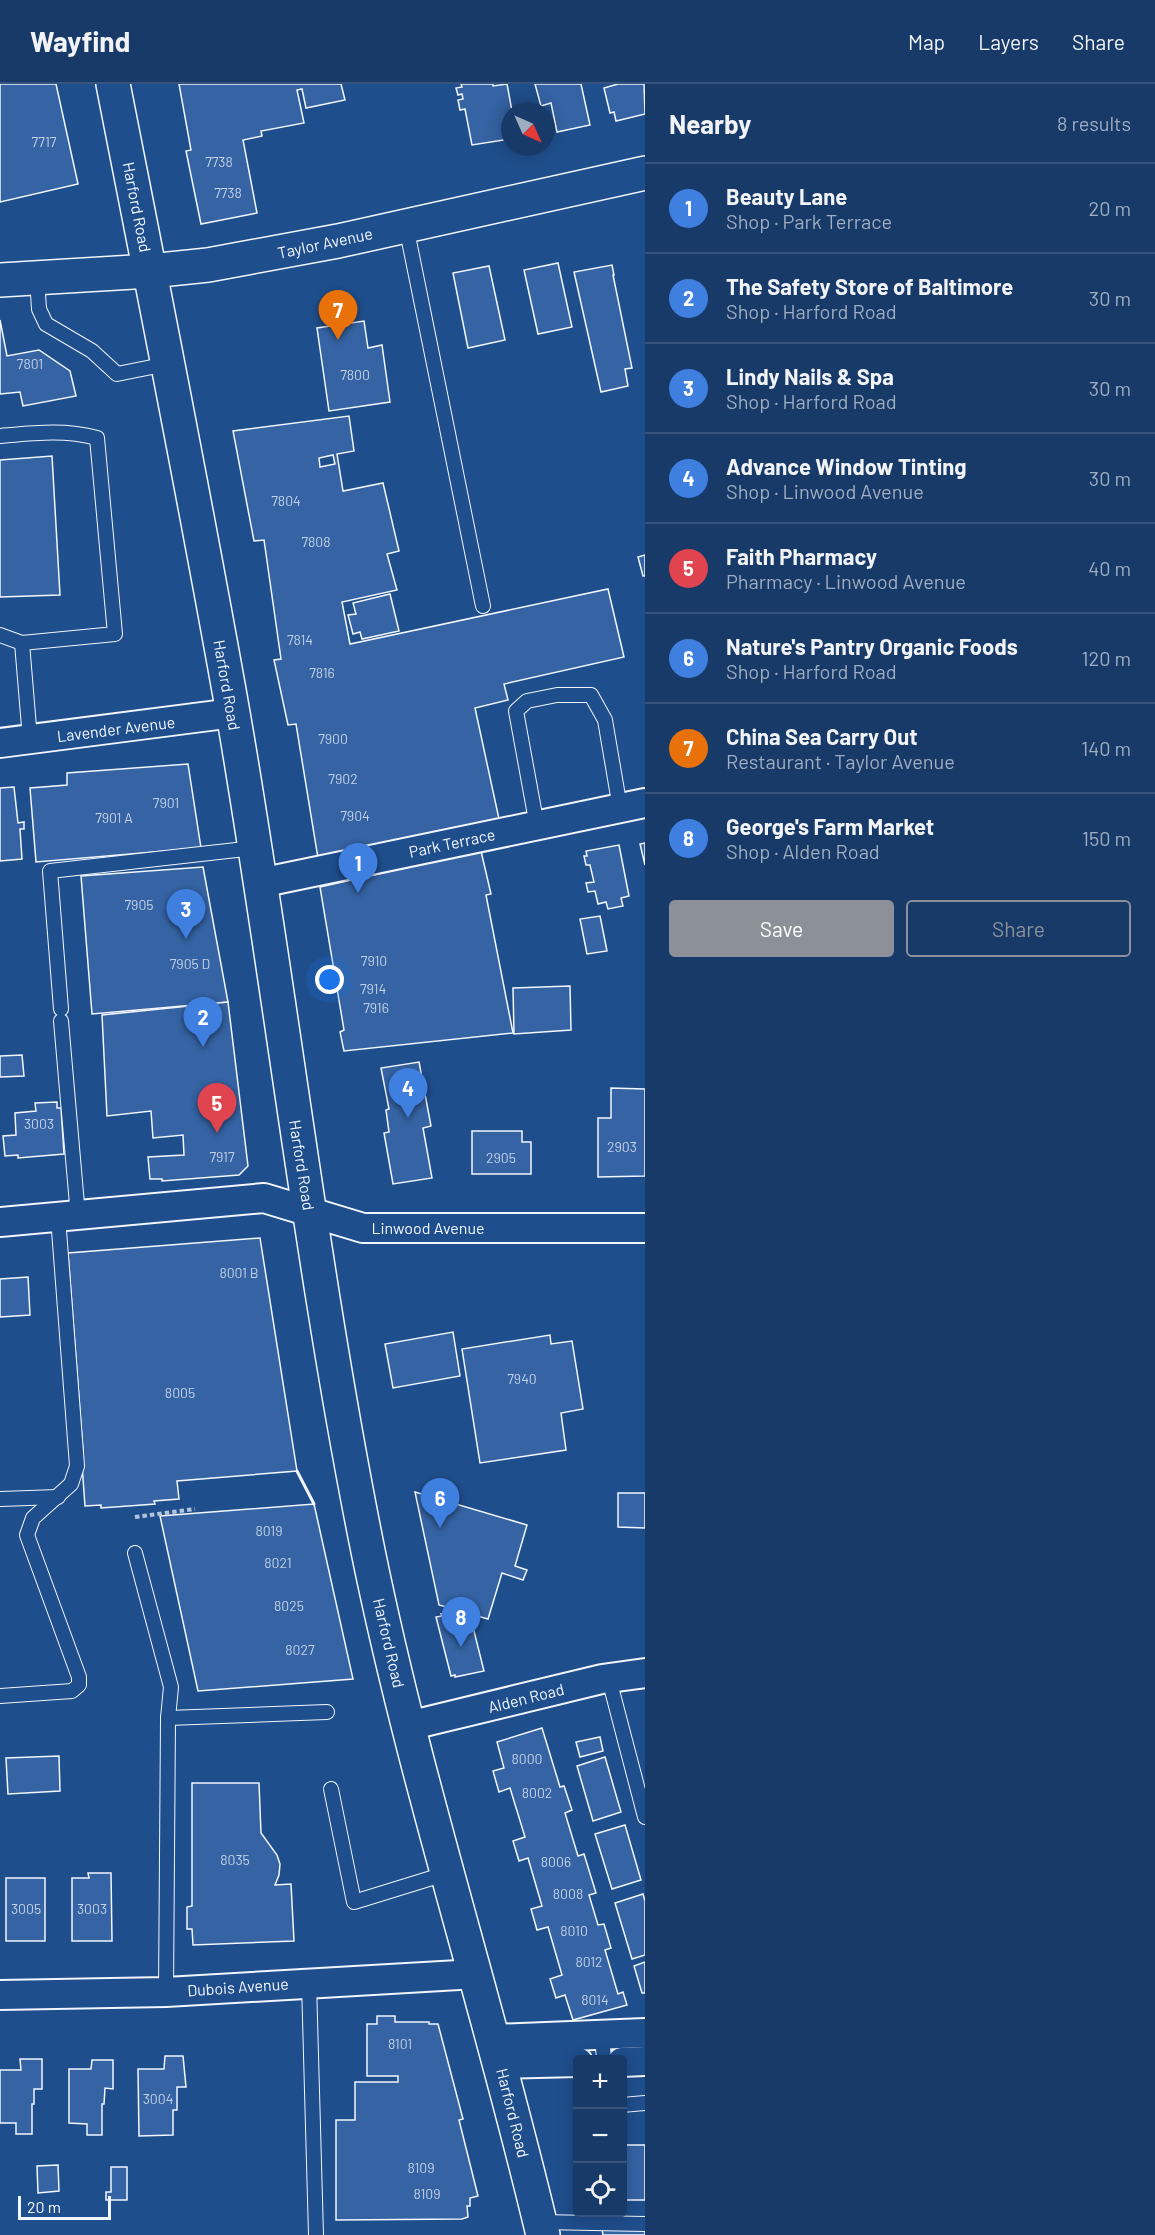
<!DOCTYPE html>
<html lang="en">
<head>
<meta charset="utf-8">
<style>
  body { margin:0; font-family:Barlow,sans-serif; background:#244571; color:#f1f3f6 }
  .controls { position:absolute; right:18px; bottom:18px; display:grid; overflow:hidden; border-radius:6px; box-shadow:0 3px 15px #0003 }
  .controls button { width:54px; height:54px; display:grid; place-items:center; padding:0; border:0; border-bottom:2px solid #36547d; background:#173a69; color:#f1f3f6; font:30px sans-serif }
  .compass { position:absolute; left:501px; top:18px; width:54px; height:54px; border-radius:50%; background:#173a69; box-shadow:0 3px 15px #0003; rotate:135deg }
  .scale { position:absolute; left:18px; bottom:15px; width:93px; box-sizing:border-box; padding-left:6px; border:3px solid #f2f6ff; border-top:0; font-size:16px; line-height:21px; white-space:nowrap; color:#f2f6ff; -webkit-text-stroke:4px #1f4e8c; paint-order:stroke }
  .you { position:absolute; left:330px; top:896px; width:21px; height:21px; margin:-15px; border:4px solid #fff; border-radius:50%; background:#1a73e8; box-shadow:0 0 0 9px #1a73e833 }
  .badge { display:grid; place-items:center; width:39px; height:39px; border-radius:50%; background:#8c9099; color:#fff; font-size:20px; font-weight:700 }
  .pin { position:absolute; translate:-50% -50px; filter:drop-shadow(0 2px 3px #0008) }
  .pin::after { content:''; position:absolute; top:32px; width:21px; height:18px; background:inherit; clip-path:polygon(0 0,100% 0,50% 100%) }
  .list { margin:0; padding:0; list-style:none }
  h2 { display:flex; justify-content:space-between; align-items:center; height:78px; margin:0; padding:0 24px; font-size:26px }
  h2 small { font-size:20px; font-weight:400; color:#9eadc0 }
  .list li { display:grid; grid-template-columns:39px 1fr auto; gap:18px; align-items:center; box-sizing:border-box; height:90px; padding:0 24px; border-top:2px solid #36547d }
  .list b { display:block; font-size:22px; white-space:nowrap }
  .list p { margin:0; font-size:20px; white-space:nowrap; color:#9eadc0 }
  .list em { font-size:20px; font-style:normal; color:#9eadc0 }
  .actions { display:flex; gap:12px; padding:18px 24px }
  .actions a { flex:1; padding:14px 0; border:2px solid #8c9099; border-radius:6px; text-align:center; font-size:21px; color:#8c9099 }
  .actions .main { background:#8c9099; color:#fff }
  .icon { flex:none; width:33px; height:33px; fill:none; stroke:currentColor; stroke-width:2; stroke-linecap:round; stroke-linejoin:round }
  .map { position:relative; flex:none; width:645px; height:2151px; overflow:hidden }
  header { display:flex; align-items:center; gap:36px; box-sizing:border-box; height:84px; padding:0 30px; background:#173a69; border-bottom:2px solid #36547d }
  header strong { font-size:28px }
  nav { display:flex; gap:33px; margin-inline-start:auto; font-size:21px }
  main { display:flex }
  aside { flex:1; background:#173a69 }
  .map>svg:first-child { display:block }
  .building { fill:#3563a3; stroke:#f2f6ff; stroke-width:1.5; fill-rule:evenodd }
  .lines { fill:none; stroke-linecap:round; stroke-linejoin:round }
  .lane-casing { stroke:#f2f6ff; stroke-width:16 }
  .street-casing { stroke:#f2f6ff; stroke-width:32 }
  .secondary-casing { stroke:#f2f6ff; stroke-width:36 }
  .primary-casing { stroke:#f2f6ff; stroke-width:36 }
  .path { stroke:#b3c4dc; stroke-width:4; stroke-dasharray:4.5 3; stroke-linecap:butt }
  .lane { stroke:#1f4e8c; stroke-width:14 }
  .street { stroke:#1f4e8c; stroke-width:28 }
  .secondary { stroke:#1f4e8c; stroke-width:33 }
  .primary { stroke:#1f4e8c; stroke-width:33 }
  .wall { stroke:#f2f6ff; stroke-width:3 }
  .labels { text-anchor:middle; stroke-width:4.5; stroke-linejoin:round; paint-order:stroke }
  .number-label { font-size:14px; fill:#c3d1e8 }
  .street-label { font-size:16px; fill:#f2f6ff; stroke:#1f4e8c }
</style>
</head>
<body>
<header>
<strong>Wayfind</strong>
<nav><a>Map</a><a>Layers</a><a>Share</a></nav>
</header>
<main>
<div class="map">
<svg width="645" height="2151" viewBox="0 0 645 2151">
  <rect width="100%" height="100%" fill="#1f4e8c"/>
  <g class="building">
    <polygon points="0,0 56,0 78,100 0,118"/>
    <polygon points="179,0 341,0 345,16 306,24 302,5 297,6 304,39 261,47 262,52 243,56 257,129 201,140 186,67 191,66"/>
    <polygon points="461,0 493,0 493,2 507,0 512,27 510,27 510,55 472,61 465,25 460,26 458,16 463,15 462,10 458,11 456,4 462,3"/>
    <polygon points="535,0 581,0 590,41 557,48 551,19 541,22"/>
    <polygon points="618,0 644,0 645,30 616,37 614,28 610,29 604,4"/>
    <polygon points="558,179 572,243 538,250 524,186"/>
    <polygon points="612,181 614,191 613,191 632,284 625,285 628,302 601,308 574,188"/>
    <polygon points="489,182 505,256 468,264 453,189"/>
    <polygon points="0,236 7,272 39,266 70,287 76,312 23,322 20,308 0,310"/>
    <polygon points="364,237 368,264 382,261 390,318 329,327 317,244"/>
    <path d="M349,332L354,367L337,370L343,407L383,399L399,467L387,470L397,506L342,518L350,560L608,505L624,573L504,600L508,616L475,624L499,735L318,774L296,640L288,641L274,576L281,575L264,456L254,457L233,347ZM333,371L335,380L320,383L319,374Z"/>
    <polygon points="52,372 60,511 0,513 0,376"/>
    <polygon points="645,471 645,492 643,492 638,473"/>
    <polygon points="390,510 399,547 362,555 360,548 353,550 348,531 356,530 353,519"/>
    <polygon points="188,680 201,764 36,778 30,704 67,701 67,689"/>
    <polygon points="14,703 18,739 24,738 24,745 20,745 22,775 0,777 0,704"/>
    <polygon points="645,759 645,781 640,760"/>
    <polygon points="619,761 629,812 621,814 623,822 608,825 606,818 598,820 595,807 588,808 586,799 594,798 590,781 586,781 584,772 587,772 586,767"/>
    <polygon points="481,767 491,810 486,811 513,949 344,967 340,948 344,946 320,803"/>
    <polygon points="203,783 228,918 92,930 81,792"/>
    <polygon points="600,832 607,867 587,870 580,835"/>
    <polygon points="570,902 571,946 514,950 513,904"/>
    <polygon points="228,918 248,1082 239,1091 162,1097 162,1095 150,1095 148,1073 184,1071 183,1051 153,1054 151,1027 107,1032 102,931"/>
    <polygon points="22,971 24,992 0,993 0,972"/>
    <polygon points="419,978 431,1042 423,1044 432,1094 393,1100 384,1049 389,1048 386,1026 389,1025 381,984"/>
    <polygon points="611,1004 645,1005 645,1092 598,1093 598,1034 611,1034"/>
    <polygon points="57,1018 57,1024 61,1024 64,1070 18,1074 18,1071 5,1072 3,1052 16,1051 15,1029 36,1027 35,1019"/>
    <polygon points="472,1047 522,1047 522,1058 531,1058 531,1090 472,1090"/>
    <polygon points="260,1154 297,1387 177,1397 179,1415 154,1417 155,1420 101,1424 101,1421 85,1422 81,1367 83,1367 68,1169"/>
    <polygon points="28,1193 30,1231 0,1233 0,1195"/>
    <polygon points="453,1248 460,1292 393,1304 385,1260"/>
    <polygon points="550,1251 551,1260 572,1257 583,1325 561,1329 566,1366 480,1379 462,1265"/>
    <polygon points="415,1408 527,1441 515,1482 527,1486 523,1496 502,1489 488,1535 439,1521"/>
    <polygon points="618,1409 645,1409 645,1444 618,1443"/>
    <polygon points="314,1420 353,1595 198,1607 160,1432"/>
    <polygon points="441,1530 472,1539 484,1587 455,1593 455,1591 451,1592 436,1533 442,1532"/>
    <polygon points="542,1644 560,1703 564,1702 572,1726 565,1729 578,1772 584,1770 596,1809 589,1811 598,1841 604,1840 611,1864 605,1866 618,1910 623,1908 627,1921 573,1936 565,1911 556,1914 550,1895 562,1891 548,1843 537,1846 531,1825 542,1822 528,1774 519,1777 513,1757 525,1753 510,1704 499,1708 493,1687 504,1684 497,1658"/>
    <polygon points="600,1653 603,1667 580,1673 576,1658"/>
    <polygon points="59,1672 60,1707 8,1710 6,1674"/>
    <polygon points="605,1673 621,1728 593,1737 577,1682"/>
    <polygon points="192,1699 259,1699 261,1749 277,1771 280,1780 279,1791 275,1801 291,1800 294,1857 193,1861 192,1845 187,1845 187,1823 192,1822"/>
    <polygon points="625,1741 641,1796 612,1805 595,1750"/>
    <polygon points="88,1789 111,1789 112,1857 72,1857 72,1794 89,1794"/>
    <rect x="6" y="1794" width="39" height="63"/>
    <polygon points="643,1810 645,1817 645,1871 632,1875 615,1819"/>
    <polygon points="645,1878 645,1909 642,1909 634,1882"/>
    <polygon points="377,1932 395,1932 395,1938 429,1938 429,1940 438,1940 463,2035 459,2036 478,2112 470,2114 470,2122 467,2122 468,2133 462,2135 336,2136 336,2036 355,2036 355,1998 398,1998 398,1992 367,1992 367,1940 377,1940"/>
    <polygon points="165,1972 183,1972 186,2003 177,2003 177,2026 173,2026 173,2051 139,2052 138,1985 164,1985"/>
    <polygon points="20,1975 42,1975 42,2005 34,2005 34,2020 32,2020 32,2050 16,2050 16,2039 0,2039 0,1986 21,1986"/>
    <polygon points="92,1976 113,1976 113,2005 105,2004 104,2020 102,2020 102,2051 87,2051 87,2040 69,2039 69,1985 91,1985"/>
    <rect x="622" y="2061" width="23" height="55"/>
    <polygon points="58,2081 59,2107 38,2109 37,2082"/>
    <polygon points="111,2083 127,2083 127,2116 106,2116 106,2108 111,2108"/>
    <polygon points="645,2144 645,2151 603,2151 602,2145"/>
  </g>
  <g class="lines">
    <defs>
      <g id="lane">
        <polyline points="406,142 483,522"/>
        <polyline points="37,194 39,225 46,240 92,267 117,290 167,280"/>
        <path d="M0,352C33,349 65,345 97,354L115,550L22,559L0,551"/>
        <polyline points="22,559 30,655"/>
        <polyline points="537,742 516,627 527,617 557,611 591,611 605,636 620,724"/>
        <polyline points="61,925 50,787 254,764"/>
        <polyline points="61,937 78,1132"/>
        <polyline points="0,1415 58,1413"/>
        <polyline points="135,1469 171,1603 168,1634 166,1908"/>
        <polyline points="609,1595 645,1733"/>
        <polyline points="0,1612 72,1607 79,1601 79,1593 27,1451 33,1434 71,1400 77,1382 58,1133"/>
        <polyline points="168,1634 327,1628"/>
        <polyline points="331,1705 354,1818 448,1789"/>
        <polyline points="309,1899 316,2151"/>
        <polyline points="602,1951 604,1976"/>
        <polyline points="622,2021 645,2019"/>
        <polyline points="540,2138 645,2140"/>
      </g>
      <g id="street">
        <polyline points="0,659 233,629"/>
        <polyline points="260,799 645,719"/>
        <polyline points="0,1138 264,1114 363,1144 645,1144"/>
        <polyline points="408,1642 602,1595 645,1589"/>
        <polyline points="0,1911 166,1908 476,1890"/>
        <polyline points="494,1955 645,1949"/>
        <polyline points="622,1978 645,1977"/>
        <polyline points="500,1980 578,1978"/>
      </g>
      <polyline id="secondary" points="0,196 150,187 208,181 338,157 645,89"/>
      <path id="primary" d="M113,0C154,209 196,419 233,629C281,907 312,1189 368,1467C415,1698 489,1922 543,2151"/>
    </defs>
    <use href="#lane" class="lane-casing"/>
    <use href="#street" class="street-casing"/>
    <use href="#secondary" class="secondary-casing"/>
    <use href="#primary" class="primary-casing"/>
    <polyline class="path" points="135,1433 195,1425"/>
    <use href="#lane" class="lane"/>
    <use href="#street" class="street"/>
    <use href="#secondary" class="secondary"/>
    <use href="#primary" class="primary"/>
    <polyline class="wall" points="297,1387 314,1420"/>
  </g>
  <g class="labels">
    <g class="number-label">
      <text x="44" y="63">7717</text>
      <text x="219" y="83">7738</text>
      <text x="228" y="114">7738</text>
      <text x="30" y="285">7801</text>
      <text x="355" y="296">7800</text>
      <text x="286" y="422">7804</text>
      <text x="316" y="463">7808</text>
      <text x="300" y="561">7814</text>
      <text x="322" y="594">7816</text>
      <text x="333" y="660">7900</text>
      <text x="343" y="700">7902</text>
      <text x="166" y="724">7901</text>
      <text x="355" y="737">7904</text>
      <text x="114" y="739">7901 A</text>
      <text x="139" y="826">7905</text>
      <text x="374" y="882">7910</text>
      <text x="190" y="885">7905 D</text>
      <text x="373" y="910">7914</text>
      <text x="376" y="929">7916</text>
      <text x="39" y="1045">3003</text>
      <text x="622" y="1068">2903</text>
      <text x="222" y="1078">7917</text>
      <text x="501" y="1079">2905</text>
      <text x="239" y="1194">8001 B</text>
      <text x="522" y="1300">7940</text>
      <text x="180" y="1314">8005</text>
      <text x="269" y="1452">8019</text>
      <text x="278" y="1484">8021</text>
      <text x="289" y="1527">8025</text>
      <text x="300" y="1571">8027</text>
      <text x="527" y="1680">8000</text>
      <text x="537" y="1714">8002</text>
      <text x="235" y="1781">8035</text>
      <text x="556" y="1783">8006</text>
      <text x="568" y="1815">8008</text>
      <text x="26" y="1830">3005</text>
      <text x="92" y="1830">3003</text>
      <text x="574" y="1852">8010</text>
      <text x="589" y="1883">8012</text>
      <text x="595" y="1921">8014</text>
      <text x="400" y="1965">8101</text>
      <text x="158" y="2020">3004</text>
      <text x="421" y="2089">8109</text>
      <text x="427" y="2115">8109</text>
    </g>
    <g class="street-label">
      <text transform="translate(137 123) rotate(79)" y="6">Harford Road</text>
      <text transform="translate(325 159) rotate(-12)" y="6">Taylor Avenue</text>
      <text transform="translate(227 601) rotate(80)" y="6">Harford Road</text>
      <text transform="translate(116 645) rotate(-7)" y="6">Lavender Avenue</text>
      <text transform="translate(452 759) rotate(-12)" y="6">Park Terrace</text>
      <text transform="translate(302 1081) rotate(81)" y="6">Harford Road</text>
      <text x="428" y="1150">Linwood Avenue</text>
      <text transform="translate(389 1559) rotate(77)" y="6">Harford Road</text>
      <text transform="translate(526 1614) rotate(-14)" y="6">Alden Road</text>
      <text transform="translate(238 1903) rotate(-4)" y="6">Dubois Avenue</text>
      <text transform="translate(513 2029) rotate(76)" y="6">Harford Road</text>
    </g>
  </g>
</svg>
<div class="controls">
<button>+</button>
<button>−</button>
<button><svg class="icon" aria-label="locate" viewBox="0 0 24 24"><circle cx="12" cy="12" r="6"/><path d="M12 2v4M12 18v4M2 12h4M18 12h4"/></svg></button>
</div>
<svg class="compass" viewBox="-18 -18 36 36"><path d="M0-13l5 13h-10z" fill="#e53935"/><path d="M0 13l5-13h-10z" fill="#9eadc0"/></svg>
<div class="scale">20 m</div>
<div class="you"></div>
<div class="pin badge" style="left:358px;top:809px;background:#3f7fe0">1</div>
<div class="pin badge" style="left:203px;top:963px;background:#3f7fe0">2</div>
<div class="pin badge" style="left:186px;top:855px;background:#3f7fe0">3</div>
<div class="pin badge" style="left:408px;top:1034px;background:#3f7fe0">4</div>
<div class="pin badge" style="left:217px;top:1049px;background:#e0444e">5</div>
<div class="pin badge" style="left:440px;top:1444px;background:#3f7fe0">6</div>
<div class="pin badge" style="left:338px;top:256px;background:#e8710a">7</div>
<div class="pin badge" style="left:461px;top:1563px;background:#3f7fe0">8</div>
</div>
<aside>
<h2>Nearby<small>8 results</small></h2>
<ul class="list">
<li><span class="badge" style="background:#3f7fe0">1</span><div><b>Beauty Lane</b><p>Shop · Park Terrace</p></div><em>20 m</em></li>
<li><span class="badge" style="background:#3f7fe0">2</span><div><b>The Safety Store of Baltimore</b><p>Shop · Harford Road</p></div><em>30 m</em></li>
<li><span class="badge" style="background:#3f7fe0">3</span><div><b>Lindy Nails &amp; Spa</b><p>Shop · Harford Road</p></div><em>30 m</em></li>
<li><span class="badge" style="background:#3f7fe0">4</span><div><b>Advance Window Tinting</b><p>Shop · Linwood Avenue</p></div><em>30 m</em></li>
<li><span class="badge" style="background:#e0444e">5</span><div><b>Faith Pharmacy</b><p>Pharmacy · Linwood Avenue</p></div><em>40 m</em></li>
<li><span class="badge" style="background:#3f7fe0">6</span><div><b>Nature's Pantry Organic Foods</b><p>Shop · Harford Road</p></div><em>120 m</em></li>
<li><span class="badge" style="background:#e8710a">7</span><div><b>China Sea Carry Out</b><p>Restaurant · Taylor Avenue</p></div><em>140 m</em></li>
<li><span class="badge" style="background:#3f7fe0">8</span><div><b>George's Farm Market</b><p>Shop · Alden Road</p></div><em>150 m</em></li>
</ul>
<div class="actions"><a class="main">Save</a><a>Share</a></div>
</aside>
</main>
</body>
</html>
